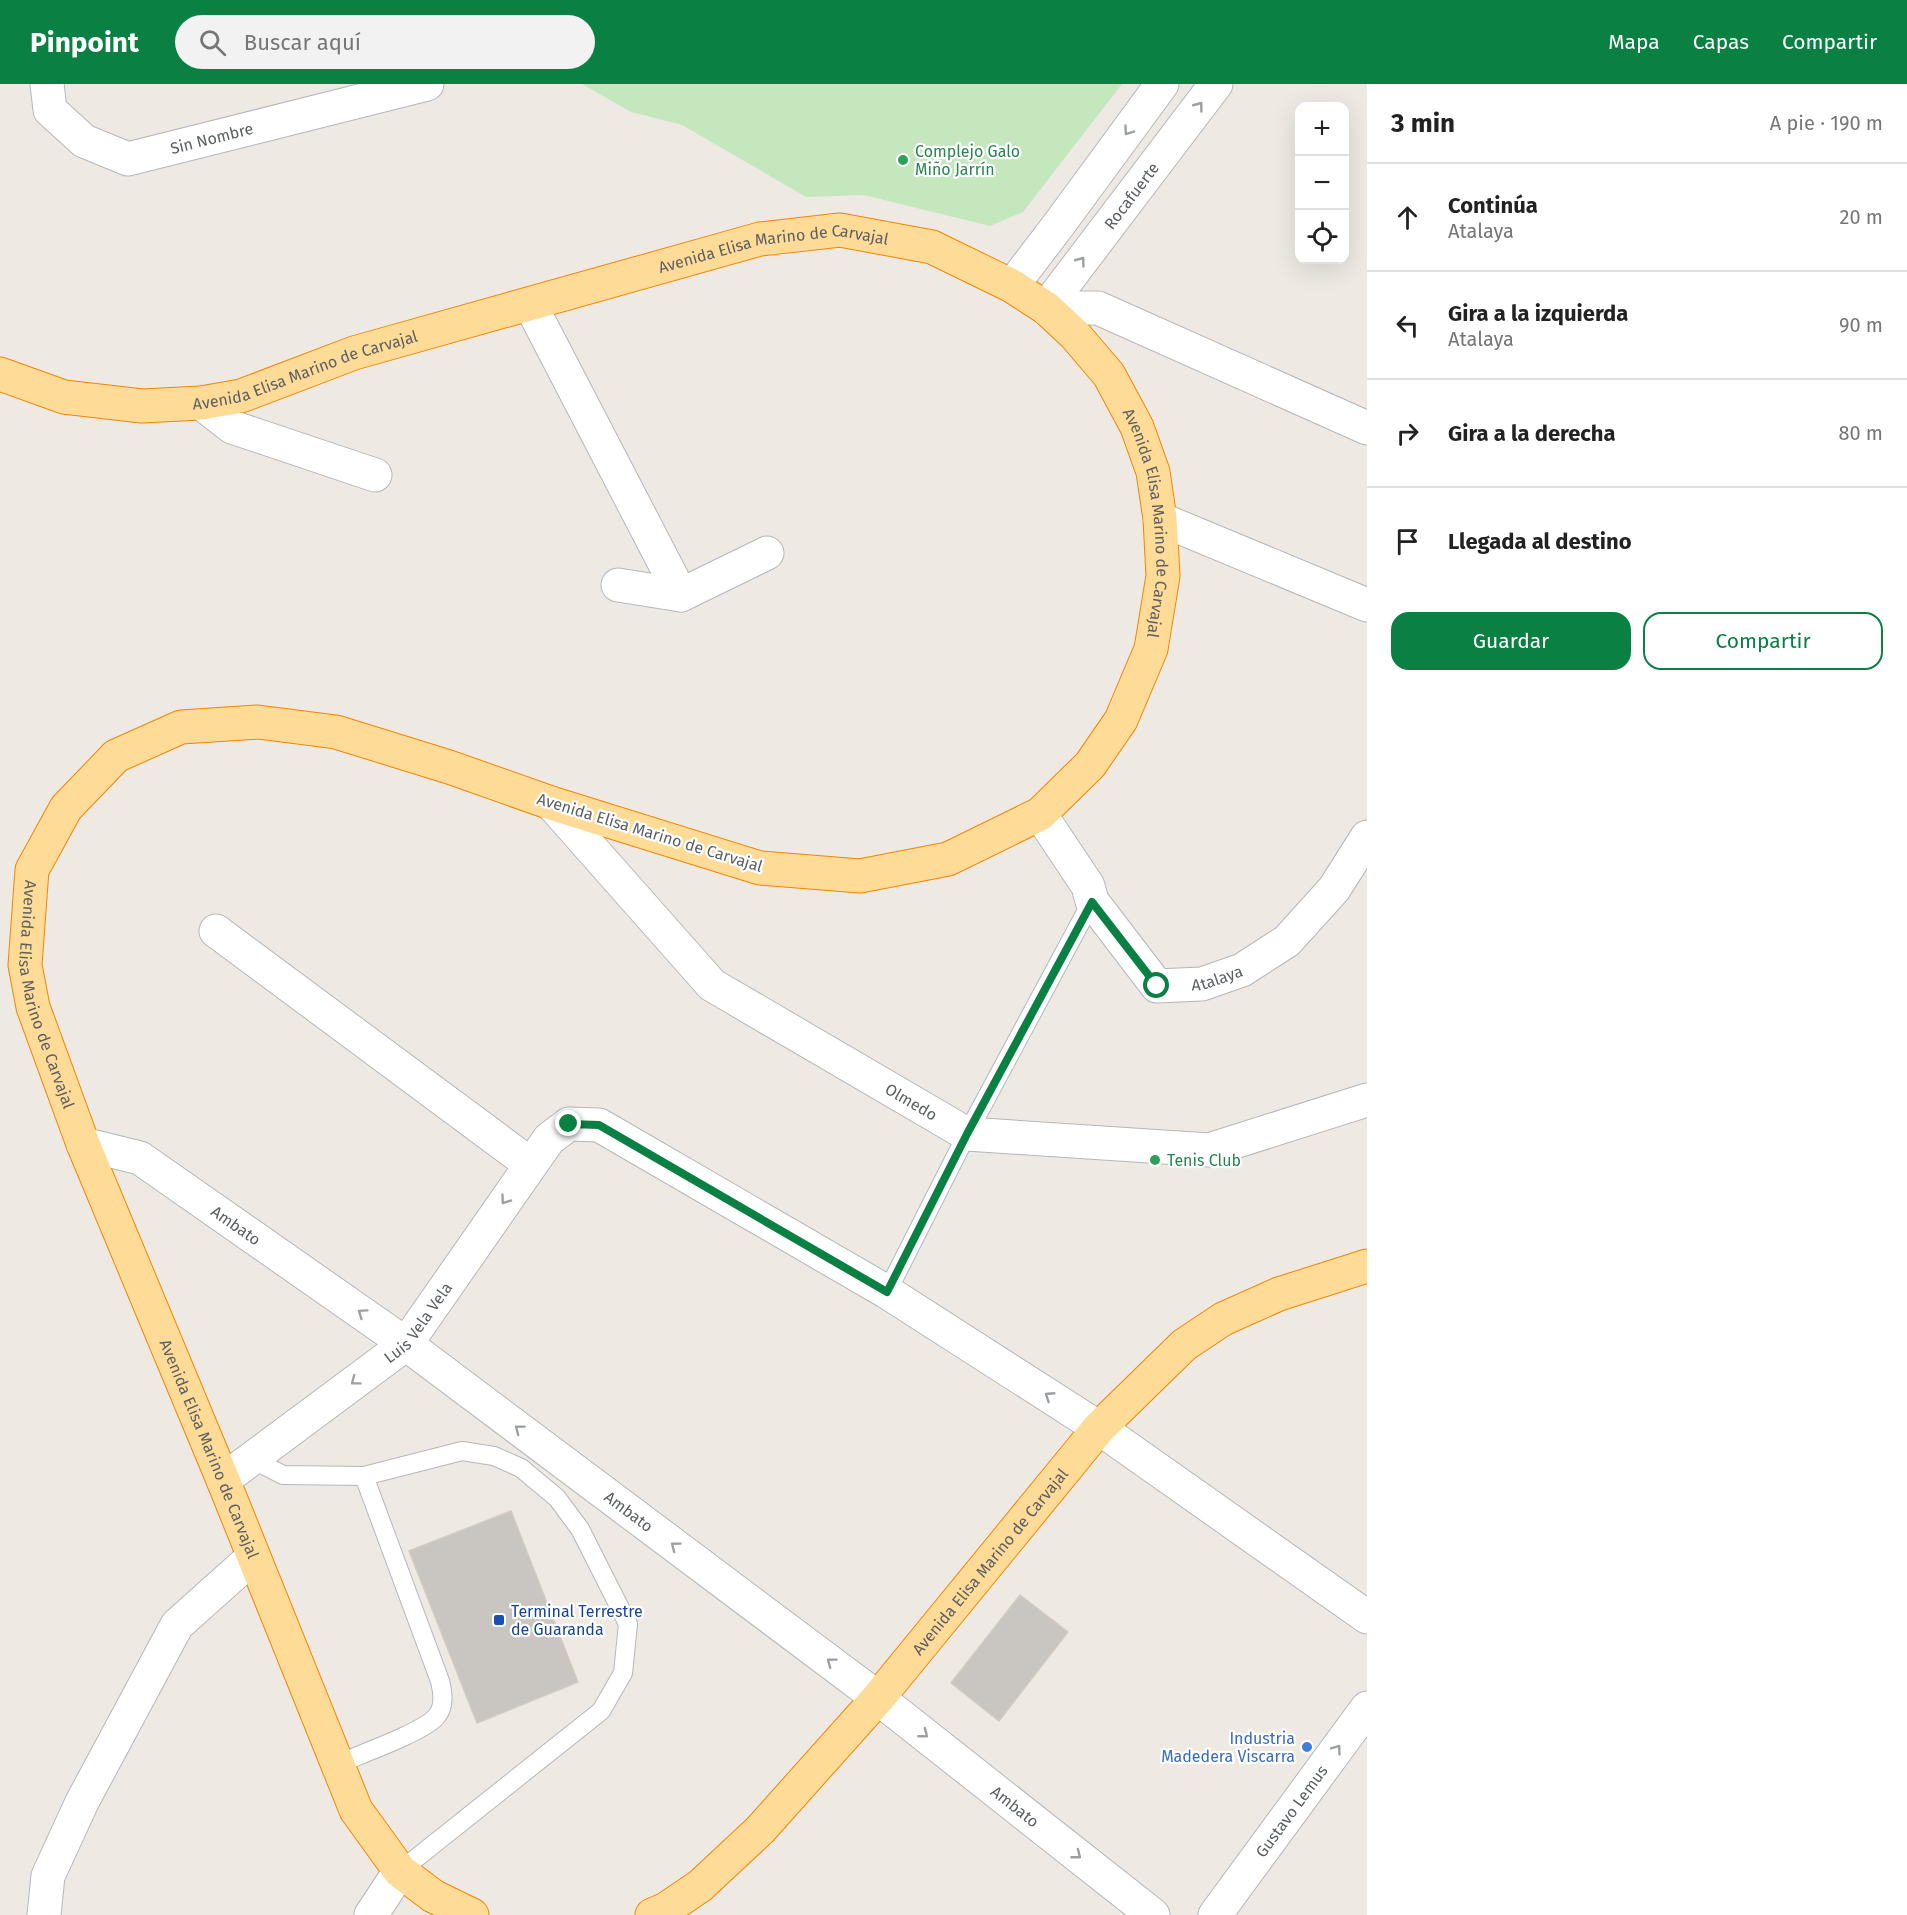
<!DOCTYPE html>
<html lang="es">
<head>
<meta charset="utf-8">
<style>
  body { margin:0; font-family:"Fira Sans",sans-serif; background:#f2f2f2; color:#222 }
  .controls { position:absolute; right:18px; top:18px; display:grid; overflow:hidden; border-radius:12px; box-shadow:0 6px 24px #0002 }
  .controls button { width:54px; height:54px; display:grid; place-items:center; padding:0; border:0; border-bottom:2px solid #e0e0e0; background:#fff; color:#222; font:30px sans-serif }
  .stop { position:absolute; width:18px; height:18px; margin:-14px; border:4px solid #0b8043; border-radius:50%; background:#fff }
  .stop.end { background:#0b8043; border-color:#fff; box-shadow:0 2px 6px #0008 }
  .list { margin:0; padding:0; list-style:none }
  h2 { display:flex; justify-content:space-between; align-items:center; height:78px; margin:0; padding:0 24px; font-size:26px }
  h2 small { font-size:20px; font-weight:400; color:#767676 }
  .list li { display:grid; grid-template-columns:39px 1fr auto; gap:18px; align-items:center; box-sizing:border-box; height:108px; padding:0 24px; border-top:2px solid #e0e0e0 }
  .list b { display:block; font-size:22px; white-space:nowrap }
  .list p { margin:0; font-size:20px; white-space:nowrap; color:#767676 }
  .list em { font-size:20px; font-style:normal; color:#767676 }
  .actions { display:flex; gap:12px; padding:18px 24px }
  .actions a { flex:1; padding:14px 0; border:2px solid #0b8043; border-radius:18px; text-align:center; font-size:21px; color:#0b8043 }
  .actions .main { background:#0b8043; color:#fff }
  .icon { flex:none; width:33px; height:33px; fill:none; stroke:currentColor; stroke-width:2; stroke-linecap:round; stroke-linejoin:round }
  .map { position:relative; flex:none; width:1367px; height:1831px; overflow:hidden }
  header { display:flex; align-items:center; gap:36px; box-sizing:border-box; height:84px; padding:0 30px; background:#0b8043; color:#fff }
  header strong { font-size:28px }
  nav { display:flex; gap:33px; margin-inline-start:auto; font-size:21px }
  .search { width:420px; height:54px; background:#f2f2f2; display:flex; align-items:center; gap:15px; box-sizing:border-box; padding:0 21px; border-radius:33px; color:#767676; font-size:22px }
  main { display:flex }
  aside { flex:1; background:#fff }
  .map>svg:first-child { display:block }
  .green { fill:#c4e7be }
  .building { fill:#c9c5c0; stroke:#d3cbc1; stroke-width:1.5 }
  .lines { fill:none; stroke-linecap:round; stroke-linejoin:round }
  .service-casing { stroke:#b3b7bb; stroke-width:20 }
  .minor-casing { stroke:#b3b7bb; stroke-width:35 }
  .tertiary-casing { stroke:#b3b7bb; stroke-width:35 }
  .trunk-casing { stroke:#f18500; stroke-width:35 }
  .service { stroke:#fff; stroke-width:18 }
  .minor { stroke:#fff; stroke-width:33 }
  .tertiary { stroke:#fff; stroke-width:33 }
  .trunk { stroke:#ffdb98; stroke-width:33 }
  .oneway { stroke:#9da0a2 }
  .route { stroke:#0b8043; stroke-width:8 }
  .leisure-dot { fill:#2e9e5b; stroke:#fff; stroke-width:2 }
  .transit-dot { fill:#1a4fb4; stroke:#fff; stroke-width:2 }
  .shop-dot { fill:#3f7fe0; stroke:#fff; stroke-width:2 }
  .labels { text-anchor:middle; stroke-width:4.5; stroke-linejoin:round; paint-order:stroke }
  .street-label { font-size:16px; fill:#5b6064; stroke:#fff }
  .leisure-label { font-size:16px; fill:#27864d; stroke:#fff; text-anchor:start }
  .transit-label { font-size:16px; fill:#164399; stroke:#fff; text-anchor:start }
  .shop-label { font-size:16px; fill:#366cbe; stroke:#fff; text-anchor:end }
</style>
</head>
<body>
<header>
<strong>Pinpoint</strong>
<div class="search"><svg class="icon" aria-label="search" viewBox="0 0 24 24"><circle cx="10" cy="10" r="6"/><path d="M15 15l6 6"/></svg>Buscar aquí</div>
<nav><a>Mapa</a><a>Capas</a><a>Compartir</a></nav>
</header>
<main>
<div class="map">
<svg width="1367" height="1831" viewBox="0 0 1367 1831">
  <rect width="100%" height="100%" fill="#eeeae3"/>
  <polygon class="green" points="582,0 1122,0 1023,128 990,142 864,111 806,113 682,41 631,28"/>
  <g class="building">
    <polygon points="511,1427 578,1598 477,1639 409,1467"/>
    <polygon points="1020,1511 1068,1548 999,1637 951,1599"/>
  </g>
  <g class="lines">
    <defs>
      <g id="service">
        <polyline points="887,1208 967,1050 1092,817"/>
        <polyline points="252,1375 283,1391 364,1392 462,1367 494,1372 521,1384 557,1414 580,1445 628,1540 623,1589 601,1627 400,1787"/>
        <path d="M338,1680C361,1670 421,1649 436,1633C445,1623 443,1609 440,1597L364,1392"/>
      </g>
      <g id="minor">
        <path id="s1" d="M47,0L50,26L84,57L128,75L427,0"/>
        <polyline points="1012,202 1060,139 1162,0"/>
        <polyline points="530,220 681,511"/>
        <polyline points="1046,224 1098,224 1367,344"/>
        <path id="s2" d="M1046,224L1216,0"/>
        <polyline points="201,319 232,343 375,391"/>
        <polyline points="1160,435 1367,521"/>
        <polyline points="618,501 681,511 767,469"/>
        <path id="s3" d="M551,719L712,901L967,1050L1209,1066L1367,1016"/>
        <path id="s4" d="M1040,730L1088,802L1092,817L1157,902L1202,900L1242,886L1287,857L1334,805L1367,753"/>
        <polyline points="216,847 530,1080"/>
        <path id="s5" d="M83,1060L140,1074L406,1260L878,1614L1153,1831"/>
        <path id="s6" d="M223,1396L406,1260L549,1055L569,1040L599,1041L887,1208L1099,1344"/>
        <polyline points="44,1831 48,1792 82,1718 177,1541 253,1473"/>
        <polyline points="371,1831 400,1787"/>
        <path id="s7" d="M1215,1831L1367,1624"/>
      </g>
      <polyline id="tertiary" points="1099,1344 1367,1533"/>
      <g id="trunk">
        <path id="s8" d="M0,290L64,313L142,322L201,319L241,312L354,269L760,155L840,146L932,163L1012,202L1046,224L1075,251L1109,291L1137,343L1153,388L1160,435L1163,492L1151,565L1121,636L1090,681L1040,730L948,775L860,792L760,784L551,719L449,683L336,648L258,638L181,643L116,672L66,724L32,786L25,881L33,923L83,1060L223,1396L356,1726L400,1787L433,1812L472,1831"/>
        <path id="s9" d="M652,1831L666,1825L700,1802L760,1746L878,1614L1099,1344L1184,1261L1223,1235L1279,1210L1367,1182"/>
      </g>
    </defs>
    <use href="#service" class="service-casing"/>
    <use href="#minor" class="minor-casing"/>
    <use href="#tertiary" class="tertiary-casing"/>
    <use href="#trunk" class="trunk-casing"/>
    <use href="#service" class="service"/>
    <use href="#minor" class="minor"/>
    <use href="#tertiary" class="tertiary"/>
    <use href="#trunk" class="trunk"/>
  </g>
  <defs><path id="oneway-chevron" d="M-2-3.5L2.5 0L-2 3.5" fill="none" stroke-width="1.6" stroke-linecap="round" stroke-linejoin="round" transform="scale(1.5)"/></defs>
  <g class="oneway">
    <use href="#oneway-chevron" transform="translate(1199 22) rotate(-53)"/>
    <use href="#oneway-chevron" transform="translate(1128 47) rotate(126)"/>
    <use href="#oneway-chevron" transform="translate(1081 177) rotate(-53)"/>
    <use href="#oneway-chevron" transform="translate(505 1116) rotate(125)"/>
    <use href="#oneway-chevron" transform="translate(362 1229) rotate(-145)"/>
    <use href="#oneway-chevron" transform="translate(355 1297) rotate(143)"/>
    <use href="#oneway-chevron" transform="translate(1049 1312) rotate(-147)"/>
    <use href="#oneway-chevron" transform="translate(519 1345) rotate(-143)"/>
    <use href="#oneway-chevron" transform="translate(675 1462) rotate(-143)"/>
    <use href="#oneway-chevron" transform="translate(831 1578) rotate(-143)"/>
    <use href="#oneway-chevron" transform="translate(924 1650) rotate(38)"/>
    <use href="#oneway-chevron" transform="translate(1337 1665) rotate(-54)"/>
    <use href="#oneway-chevron" transform="translate(1077 1771) rotate(38)"/>
  </g>
  <g class="lines">
    <polyline class="route" points="569,1040 599,1041 887,1208 967,1050 1092,818 1157,902"/>
  </g>
  <g class="leisure-dot">
    <circle cx="903" cy="76" r="6"/>
    <circle cx="1155" cy="1076" r="6"/>
  </g>
  <rect class="transit-dot" x="493" y="1530" width="12" height="12" rx="3"/>
  <circle class="shop-dot" cx="1307" cy="1663" r="6"/>
  <g class="labels">
    <g class="street-label">
      <text dy="6" stroke="none"><textPath href="#s1" startOffset="206">Sin Nombre</textPath></text>
      <text dy="6" stroke="none"><textPath href="#s2" startOffset="141">Rocafuerte</textPath></text>
      <text dy="6" stroke="none"><textPath href="#s8" startOffset="801">Avenida Elisa Marino de Carvajal</textPath></text>
      <text dy="6" stroke="none"><textPath href="#s8" startOffset="315">Avenida Elisa Marino de Carvajal</textPath></text>
      <text dy="6" stroke="none"><textPath href="#s8" startOffset="1341">Avenida Elisa Marino de Carvajal</textPath></text>
      <text transform="translate(650 748) rotate(17)" y="6">Avenida Elisa Marino de Carvajal</text>
      <text dy="6" stroke="none"><textPath href="#s4" startOffset="270">Atalaya</textPath></text>
      <text dy="6" stroke="none"><textPath href="#s8" startOffset="2907">Avenida Elisa Marino de Carvajal</textPath></text>
      <text dy="6" stroke="none"><textPath href="#s3" startOffset="474">Olmedo</textPath></text>
      <text dy="6" stroke="none"><textPath href="#s5" startOffset="176">Ambato</textPath></text>
      <text dy="6" stroke="none"><textPath href="#s6" startOffset="252">Luis Vela Vela</textPath></text>
      <text dy="6" stroke="none"><textPath href="#s8" startOffset="3393">Avenida Elisa Marino de Carvajal</textPath></text>
      <text dy="6" stroke="none"><textPath href="#s5" startOffset="662">Ambato</textPath></text>
      <text dy="6" stroke="none"><textPath href="#s9" startOffset="492">Avenida Elisa Marino de Carvajal</textPath></text>
      <text dy="6" stroke="none"><textPath href="#s5" startOffset="1148">Ambato</textPath></text>
      <text dy="6" stroke="none"><textPath href="#s7" startOffset="129">Gustavo Lemus</textPath></text>
    </g>
    <g class="leisure-label">
      <text x="915" y="73">Complejo Galo<tspan x="915" dy="18">Miño Jarrín</tspan></text>
      <text x="1167" y="1082">Tenis Club</text>
    </g>
    <g class="transit-label">
      <text x="511" y="1533">Terminal Terrestre<tspan x="511" dy="18">de Guaranda</tspan></text>
    </g>
    <g class="shop-label">
      <text x="1295" y="1660">Industria<tspan x="1295" dy="18">Madedera Viscarra</tspan></text>
    </g>
  </g>
</svg>
<div class="controls">
<button>+</button>
<button>−</button>
<button><svg class="icon" aria-label="locate" viewBox="0 0 24 24"><circle cx="12" cy="12" r="6"/><path d="M12 2v4M12 18v4M2 12h4M18 12h4"/></svg></button>
</div>
<div class="stop" style="left:1157px;top:902px"></div>
<div class="stop end" style="left:569px;top:1040px"></div>
</div>
<aside>
<h2>3 min<small>A pie · 190 m</small></h2>
<ul class="list">
<li><svg class="icon" aria-label="ahead" viewBox="0 0 24 24"><path d="M12 20V5M6 11l6-6 6 6"/></svg><div><b>Continúa</b><p>Atalaya</p></div><em>20 m</em></li>
<li><svg class="icon" aria-label="left" viewBox="0 0 24 24"><path d="M17 20v-9H6M10 6l-5 5 5 5"/></svg><div><b>Gira a la izquierda</b><p>Atalaya</p></div><em>90 m</em></li>
<li><svg class="icon" aria-label="right" viewBox="0 0 24 24"><path d="M7 20v-9h11M14 6l5 5-5 5"/></svg><div><b>Gira a la derecha</b></div><em>80 m</em></li>
<li><svg class="icon" aria-label="arrive" viewBox="0 0 24 24"><path d="M6 21V4h12l-3 4 3 4H6"/></svg><div><b>Llegada al destino</b></div></li>
</ul>
<div class="actions"><a class="main">Guardar</a><a>Compartir</a></div>
</aside>
</main>
</body>
</html>
